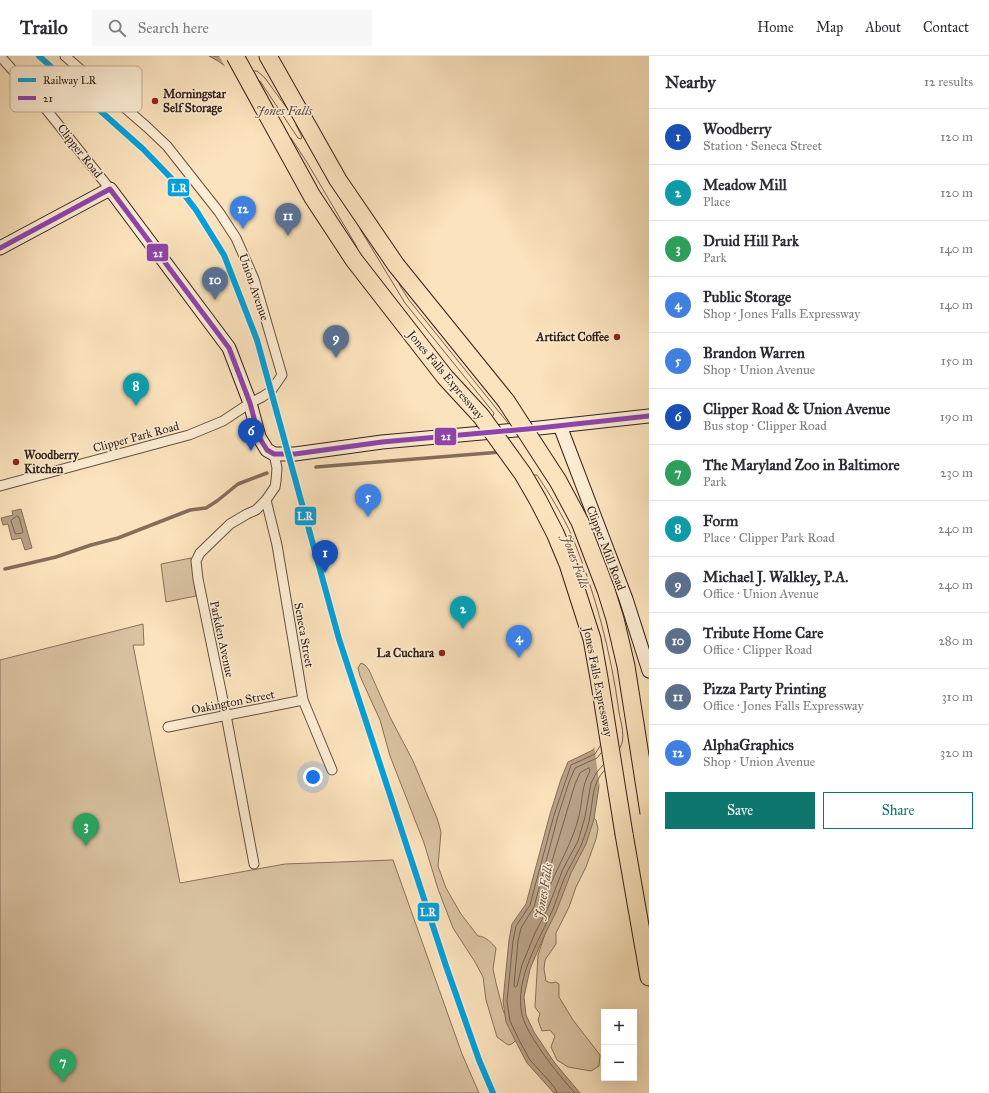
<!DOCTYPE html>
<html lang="en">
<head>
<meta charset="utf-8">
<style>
  body { margin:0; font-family:"IM FELL Great Primer",serif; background:#f7f7f7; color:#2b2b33 }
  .controls { position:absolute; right:12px; bottom:12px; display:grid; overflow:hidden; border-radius:0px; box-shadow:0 4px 16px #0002 }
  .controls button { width:36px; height:36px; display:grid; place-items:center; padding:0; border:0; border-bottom:1px solid #e1e1e2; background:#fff; color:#2b2b33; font:20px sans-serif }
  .you { position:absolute; left:313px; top:721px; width:14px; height:14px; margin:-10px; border:3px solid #fff; border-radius:50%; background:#1a73e8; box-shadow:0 0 0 6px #1a73e833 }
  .badge { display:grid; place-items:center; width:26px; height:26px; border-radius:50%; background:#0f766e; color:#fff; font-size:13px; font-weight:700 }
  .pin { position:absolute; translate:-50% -33px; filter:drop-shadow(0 1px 2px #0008) }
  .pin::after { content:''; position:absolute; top:21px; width:14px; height:12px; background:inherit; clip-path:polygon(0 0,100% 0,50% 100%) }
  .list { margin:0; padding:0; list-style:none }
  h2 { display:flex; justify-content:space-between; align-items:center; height:52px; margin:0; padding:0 16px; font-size:17px }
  h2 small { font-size:13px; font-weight:400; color:#7c7c81 }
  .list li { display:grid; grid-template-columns:26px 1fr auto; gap:12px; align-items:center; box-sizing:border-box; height:56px; padding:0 16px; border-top:1px solid #e1e1e2 }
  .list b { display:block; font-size:15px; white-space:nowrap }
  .list p { margin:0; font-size:13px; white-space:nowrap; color:#7c7c81 }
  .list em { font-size:13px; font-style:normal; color:#7c7c81 }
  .actions { display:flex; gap:8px; padding:12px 16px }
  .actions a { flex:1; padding:9px 0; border:1px solid #0f766e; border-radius:0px; text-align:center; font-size:14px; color:#0f766e }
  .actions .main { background:#0f766e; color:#fff }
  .icon { flex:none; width:22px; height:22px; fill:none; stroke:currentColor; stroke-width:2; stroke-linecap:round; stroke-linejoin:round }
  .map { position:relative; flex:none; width:649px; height:1037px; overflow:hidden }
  header { display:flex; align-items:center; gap:24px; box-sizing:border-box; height:56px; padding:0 20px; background:#fff; border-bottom:1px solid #e1e1e2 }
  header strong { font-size:19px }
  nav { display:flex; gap:22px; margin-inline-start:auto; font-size:14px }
  .search { width:280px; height:36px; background:#f7f7f7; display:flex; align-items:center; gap:10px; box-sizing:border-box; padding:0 14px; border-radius:0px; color:#7c7c81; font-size:15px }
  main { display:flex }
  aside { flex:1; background:#fff }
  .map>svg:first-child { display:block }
  .green { fill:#d9c2a1; stroke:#87715c }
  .water { fill:#b8a185; stroke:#846d59 }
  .pier { fill:#fbe3bd }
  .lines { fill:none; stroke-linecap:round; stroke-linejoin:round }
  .shore { stroke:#76604e; stroke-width:1 }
  .stream { stroke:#846d59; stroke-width:3.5 }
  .street-casing { stroke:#665141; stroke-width:11 }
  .secondary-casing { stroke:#352018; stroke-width:15 }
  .highway-casing { stroke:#352018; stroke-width:19 }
  .street { stroke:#fcedd4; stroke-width:9 }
  .secondary { stroke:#fcedd4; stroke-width:13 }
  .highway { stroke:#fbe3bd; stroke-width:17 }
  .highway-bridge-casing { stroke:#352018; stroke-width:19; stroke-linecap:butt }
  .highway-bridge { stroke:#fbe3bd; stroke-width:17 }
  .bus-1-casing { stroke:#fcedd4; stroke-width:8 }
  .bus-1 { stroke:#8e44ad; stroke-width:5 }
  .rail-1-casing { stroke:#fcedd4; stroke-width:9 }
  .rail-1 { stroke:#05a0da; stroke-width:6 }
  .poi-dot { fill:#8f2418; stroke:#fcedd4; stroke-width:1.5 }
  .labels { text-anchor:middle; stroke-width:3; stroke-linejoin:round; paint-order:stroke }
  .poi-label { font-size:12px; font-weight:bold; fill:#352018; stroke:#fcedd4; text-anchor:start }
  .street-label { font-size:12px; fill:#352018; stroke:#fcedd4 }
  .water-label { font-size:13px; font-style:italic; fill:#634d3e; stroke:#fcedd4 }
  .key { fill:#fcedd4; stroke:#c0b09c; stroke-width:1 }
  .key-label { font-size:11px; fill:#352018 }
  .line-badge { stroke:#fcedd4; stroke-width:1.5 }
  .badge-label { font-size:11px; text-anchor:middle; font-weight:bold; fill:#fff }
</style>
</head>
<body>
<header>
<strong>Trailo</strong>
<div class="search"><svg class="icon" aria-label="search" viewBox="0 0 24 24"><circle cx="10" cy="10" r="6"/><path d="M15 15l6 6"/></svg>Search here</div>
<nav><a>Home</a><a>Map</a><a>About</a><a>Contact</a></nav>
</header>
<main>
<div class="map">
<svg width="649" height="1037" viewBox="0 0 649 1037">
  <rect width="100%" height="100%" fill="#fbe3bd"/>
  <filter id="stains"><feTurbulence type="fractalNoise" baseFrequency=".005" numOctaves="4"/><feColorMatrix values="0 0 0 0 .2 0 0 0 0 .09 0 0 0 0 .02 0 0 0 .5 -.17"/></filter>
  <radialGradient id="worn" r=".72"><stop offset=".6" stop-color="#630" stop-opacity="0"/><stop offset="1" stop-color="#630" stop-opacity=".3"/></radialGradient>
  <g class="green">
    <polygon points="191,502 196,540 166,546 161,508"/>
    <polygon points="143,568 144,589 133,589 180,827 285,808 393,804 462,998 479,1037 0,1037 0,604"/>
    <path d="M361,607L365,609L369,614L390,661L413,705L437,762L441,776L438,810L446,832L461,858L478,880C485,880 492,887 496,892L493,913L496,927L503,954L516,984L512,988L508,989L497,981L486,944L483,921L475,906L453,872L438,833L424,787L390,700L380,664L360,620L358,612Z"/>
    <polygon points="593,761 596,764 598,773 596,783 586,811 576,831 569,851 556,877 556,888 545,904 544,913 546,925 551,927 556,926 559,928 559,941 573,964 600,999 599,1010 591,1015 568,1011 557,1004 551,991 555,980 550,974 542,975 538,964 540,958 535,951 538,899 545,878"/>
  </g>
  <g class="water">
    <polygon points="209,0 263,0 276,12 303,49 340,121 412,242 496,345 526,384 552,426 579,475 597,521 611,569 624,623 632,680 630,694 604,721 599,730 594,763 586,788 571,817 556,856 544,880 530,913 524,941 526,959 534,976 554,1006 580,1037 554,1037 527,1007 516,986 506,966 503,945 509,884 512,868 526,848 550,758 561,723 568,706 593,694 597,688 600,679 601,664 594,611 583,573 558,498 541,454 516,406 489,371 458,340 375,237 301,113 256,45 236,18 218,5"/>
    <polygon points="21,453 32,492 25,494 21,482 12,484 8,468 3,469 1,462 13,459 12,455"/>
  </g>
  <polygon class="pier" points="219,0 266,0 341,120 554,425 613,568 631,695 605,722 600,733 594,689 598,678 599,664 596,638 581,573 556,498 514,407 456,341 254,46 235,20 227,14"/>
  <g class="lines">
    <g class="shore">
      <polyline points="254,15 257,15 265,22 286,51"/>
      <polyline points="260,25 298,82 301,83 302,81 296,69"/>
      <polyline points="291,82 308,108 357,191"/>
      <polyline points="360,173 405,247 489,351 494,357 493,360"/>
      <polyline points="399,228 409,244 508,367"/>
      <path d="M534,419H537C549,437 563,460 572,480C595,536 611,596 619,656C621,667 626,682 620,692"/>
      <polygon points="17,460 19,461 23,476 22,477 17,478 15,477 11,465"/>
      <polyline points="601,697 597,702 575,712 569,726 558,760 534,851 521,872 518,885 514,929 515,931 517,930 522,909 535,877 548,852 563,813 578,785 585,761 591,727 597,716 603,709"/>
      <path d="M589,712L590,715C581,732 583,742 579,760C573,785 559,808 549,832L547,833L545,831L547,822L575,728L580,717Z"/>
      <polyline points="557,1037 556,1034 551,1027 530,1004 519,984 510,965 507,945 513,885 516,870 530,849 554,759 571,709 595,698 600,690"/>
      <path d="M575,1037C559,1020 528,981 522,959C514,923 539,885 553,853C558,840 562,826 568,814C573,805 578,796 582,787C585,778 589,769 590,760C593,745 592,727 604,715"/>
    </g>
    <g class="stream">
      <polyline points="316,411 501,396"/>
      <polyline points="5,513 56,501 91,489 118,482 190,454 206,452 217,445 238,428 267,417"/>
    </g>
    <defs>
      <g id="street">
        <polyline points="0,0 33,37 110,133"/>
        <polyline points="0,430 189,379 223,365 250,347 262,341 271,335 282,319 254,223 236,182 219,156 167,90 147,71 65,0"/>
        <polyline points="266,444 277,489 303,644 332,714"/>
        <polyline points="168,671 303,644"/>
        <polyline points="254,808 226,659 198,523 196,505 200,497 230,468 247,458 256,454 266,444 275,431 276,425 277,412 274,398"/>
      </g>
      <g id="secondary">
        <polyline points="0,192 110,133 229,292 250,347 259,381 267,394 274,398 295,398 382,386 539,372 649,360"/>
        <polyline points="560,370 626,543 649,615"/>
      </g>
      <g id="highway">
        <polyline points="268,0 338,124 396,209 506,345"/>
        <polyline points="624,778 649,921"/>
      </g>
    </defs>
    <use href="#street" class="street-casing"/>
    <use href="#secondary" class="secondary-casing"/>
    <use href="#highway" class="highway-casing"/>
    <use href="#street" class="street"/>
    <use href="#secondary" class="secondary"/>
    <use href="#highway" class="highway"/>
    <defs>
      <g id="highway-bridge">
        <polyline points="235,0 312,140 354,204 445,321 481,360 523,418 538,444 555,477 568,508 592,583 599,622 624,778"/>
        <polyline points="506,345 558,425 580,466 606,534 615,563 626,610 649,757"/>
      </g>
    </defs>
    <use href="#highway-bridge" class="highway-bridge-casing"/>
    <use href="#highway-bridge" class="highway-bridge"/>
    <defs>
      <polyline id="bus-1" points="0,192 110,133 229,292 250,347 259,381 267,394 274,398 295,398 382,386 539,372 649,360"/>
    </defs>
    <use href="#bus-1" class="bus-1-casing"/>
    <use href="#bus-1" class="bus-1"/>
    <defs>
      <polyline id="rail-1" points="39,0 143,93 173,124 196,154 224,199 257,284 339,583 446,910 479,1004 493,1037"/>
    </defs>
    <use href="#rail-1" class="rail-1-casing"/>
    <use href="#rail-1" class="rail-1"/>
  </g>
  <g class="poi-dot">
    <circle cx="155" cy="45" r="4"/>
    <circle cx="617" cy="281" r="4"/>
    <circle cx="16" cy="406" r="4"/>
    <circle cx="442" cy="597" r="4"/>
  </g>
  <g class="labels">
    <g class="poi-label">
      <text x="163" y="42">Morningstar<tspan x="163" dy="14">Self Storage</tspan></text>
      <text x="609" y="285" text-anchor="end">Artifact Coffee</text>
      <text x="24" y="403">Woodberry<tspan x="24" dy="14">Kitchen</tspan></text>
      <text x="434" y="601" text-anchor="end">La Cuchara</text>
    </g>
    <g class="street-label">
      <text transform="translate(80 95) rotate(52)" y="4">Clipper Road</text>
      <text transform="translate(254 231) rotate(71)" y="4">Union Avenue</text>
      <text transform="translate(446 319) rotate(50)" y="4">Jones Falls Expressway</text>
      <text transform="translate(136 381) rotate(-15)" y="4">Clipper Park Road</text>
      <text transform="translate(606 492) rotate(69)" y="4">Clipper Mill Road</text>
      <text transform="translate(304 579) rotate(80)" y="4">Seneca Street</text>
      <text transform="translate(222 583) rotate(78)" y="4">Parkden Avenue</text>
      <text transform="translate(598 626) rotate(79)" y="4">Jones Falls Expressway</text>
      <text transform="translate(233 646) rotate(-11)" y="4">Oakington Street</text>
    </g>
    <g class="water-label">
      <text x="284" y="59">Jones Falls</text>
      <text transform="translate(576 505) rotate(70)" y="5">Jones Falls</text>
      <text transform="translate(543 835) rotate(-80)" y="5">Jones Falls</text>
    </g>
  </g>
  <rect x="10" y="10" width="132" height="46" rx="6" class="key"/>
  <rect x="18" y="22" width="18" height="4" fill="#05a0da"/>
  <rect x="18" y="40" width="18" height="4" fill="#8e44ad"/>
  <g class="key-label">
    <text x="43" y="28">Railway LR</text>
    <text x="43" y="46">21</text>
  </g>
  <g class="line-badge">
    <rect x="167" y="122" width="23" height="19" rx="4" fill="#05a0da"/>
    <rect x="146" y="187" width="23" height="19" rx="4" fill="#8e44ad"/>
    <rect x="434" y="371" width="23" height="19" rx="4" fill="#8e44ad"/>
    <rect x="294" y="450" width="23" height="20" rx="4" fill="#05a0da"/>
    <rect x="417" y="846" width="23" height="20" rx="4" fill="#05a0da"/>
  </g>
  <g class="badge-label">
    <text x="179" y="136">LR</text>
    <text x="158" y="201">21</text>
    <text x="446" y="384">21</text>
    <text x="305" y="464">LR</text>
    <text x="428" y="860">LR</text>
  </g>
  <rect width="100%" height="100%" filter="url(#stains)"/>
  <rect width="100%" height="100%" fill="url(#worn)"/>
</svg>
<div class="controls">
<button>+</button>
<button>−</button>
</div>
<div class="you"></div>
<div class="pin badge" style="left:325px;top:517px;background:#1a4fb4">1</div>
<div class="pin badge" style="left:463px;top:573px;background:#0f9aa8">2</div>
<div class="pin badge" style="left:86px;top:790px;background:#2e9e5b">3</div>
<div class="pin badge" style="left:519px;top:602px;background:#3f7fe0">4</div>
<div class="pin badge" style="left:368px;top:461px;background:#3f7fe0">5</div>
<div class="pin badge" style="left:251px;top:395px;background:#1a4fb4">6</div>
<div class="pin badge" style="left:63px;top:1026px;background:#2e9e5b">7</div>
<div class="pin badge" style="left:136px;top:350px;background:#0f9aa8">8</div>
<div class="pin badge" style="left:336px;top:302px;background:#5c6f8a">9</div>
<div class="pin badge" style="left:215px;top:244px;background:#5c6f8a">10</div>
<div class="pin badge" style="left:288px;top:180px;background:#5c6f8a">11</div>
<div class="pin badge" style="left:243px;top:173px;background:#3f7fe0">12</div>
</div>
<aside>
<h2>Nearby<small>12 results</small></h2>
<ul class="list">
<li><span class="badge" style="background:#1a4fb4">1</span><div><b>Woodberry</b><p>Station · Seneca Street</p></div><em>120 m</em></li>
<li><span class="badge" style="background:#0f9aa8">2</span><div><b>Meadow Mill</b><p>Place</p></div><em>120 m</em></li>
<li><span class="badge" style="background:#2e9e5b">3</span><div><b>Druid Hill Park</b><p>Park</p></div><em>140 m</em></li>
<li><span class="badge" style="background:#3f7fe0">4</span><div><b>Public Storage</b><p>Shop · Jones Falls Expressway</p></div><em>140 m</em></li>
<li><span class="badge" style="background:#3f7fe0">5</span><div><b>Brandon Warren</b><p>Shop · Union Avenue</p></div><em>150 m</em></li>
<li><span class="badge" style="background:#1a4fb4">6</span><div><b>Clipper Road &amp; Union Avenue</b><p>Bus stop · Clipper Road</p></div><em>190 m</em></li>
<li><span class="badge" style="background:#2e9e5b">7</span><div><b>The Maryland Zoo in Baltimore</b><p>Park</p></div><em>230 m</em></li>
<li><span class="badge" style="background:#0f9aa8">8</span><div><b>Form</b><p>Place · Clipper Park Road</p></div><em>240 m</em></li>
<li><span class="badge" style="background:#5c6f8a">9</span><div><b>Michael J. Walkley, P.A.</b><p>Office · Union Avenue</p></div><em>240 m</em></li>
<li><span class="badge" style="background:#5c6f8a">10</span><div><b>Tribute Home Care</b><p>Office · Clipper Road</p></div><em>280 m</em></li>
<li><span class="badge" style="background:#5c6f8a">11</span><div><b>Pizza Party Printing</b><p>Office · Jones Falls Expressway</p></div><em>310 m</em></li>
<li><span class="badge" style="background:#3f7fe0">12</span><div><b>AlphaGraphics</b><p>Shop · Union Avenue</p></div><em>320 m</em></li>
</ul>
<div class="actions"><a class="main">Save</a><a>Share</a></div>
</aside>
</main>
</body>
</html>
